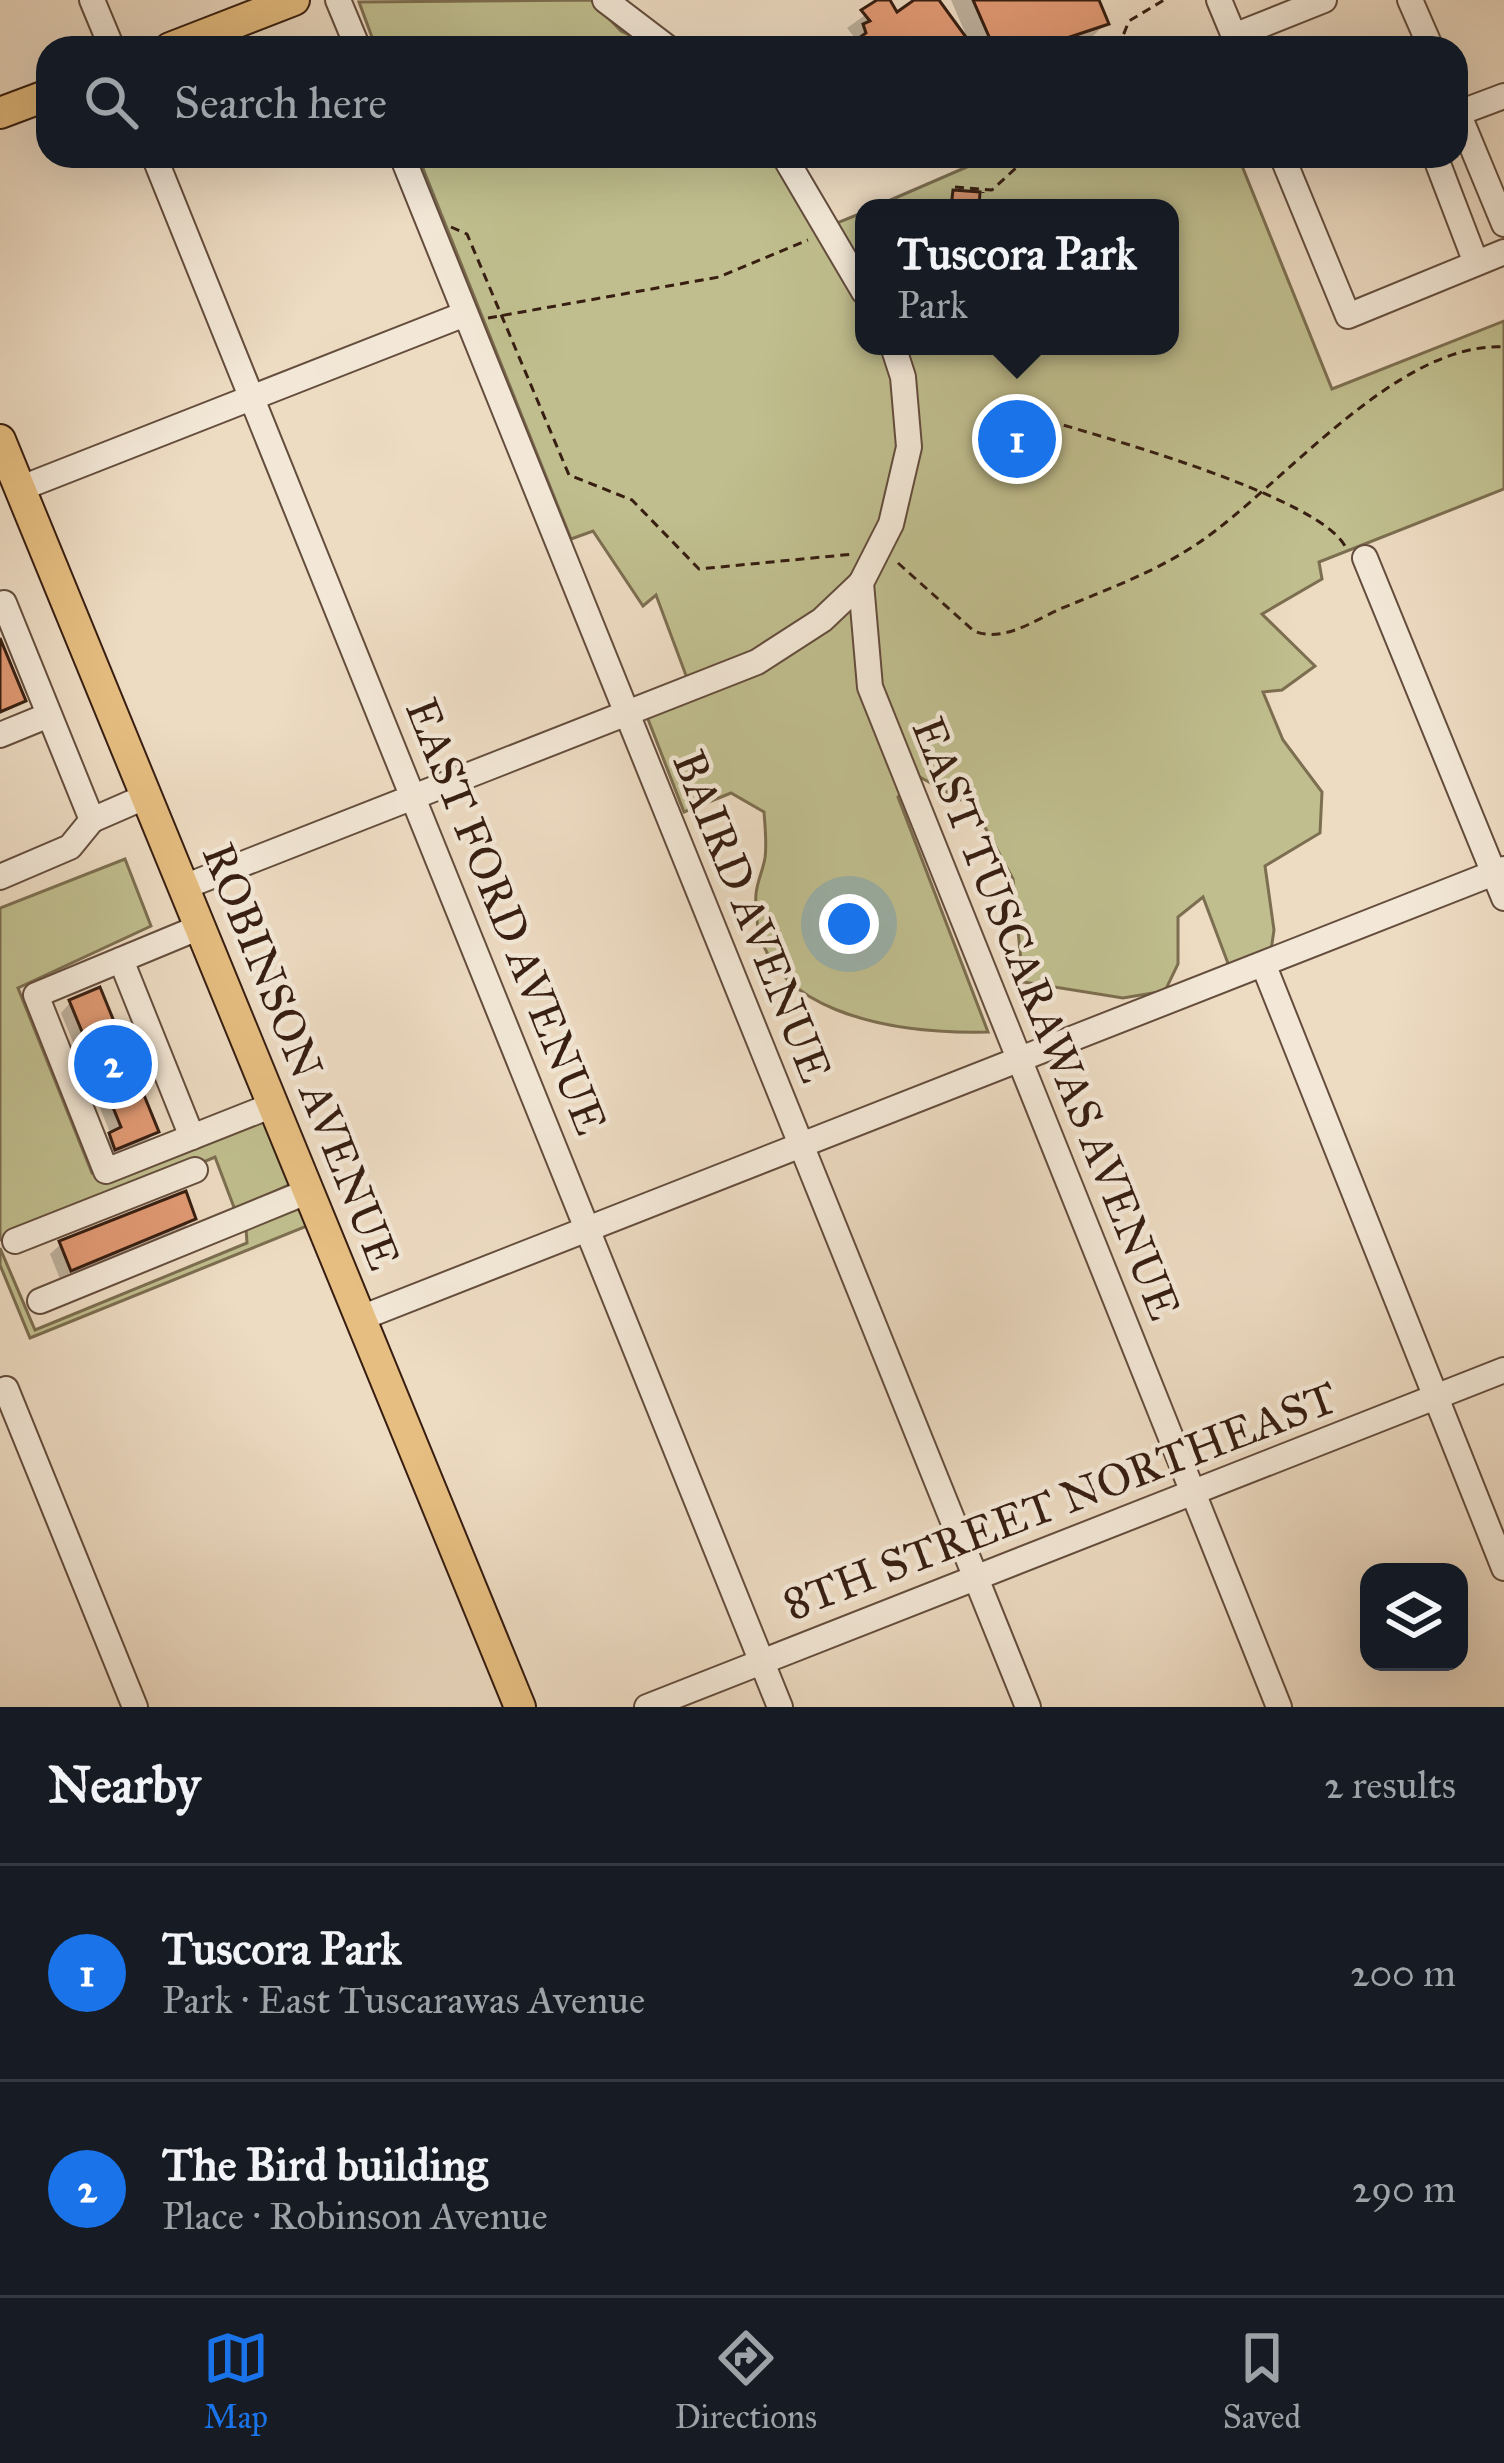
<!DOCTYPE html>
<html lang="en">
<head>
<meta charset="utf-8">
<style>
  body { margin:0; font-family:"IM FELL Great Primer",serif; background:#242831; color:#f1f3f6 }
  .controls { position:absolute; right:36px; bottom:36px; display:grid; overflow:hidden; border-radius:24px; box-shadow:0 12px 48px #0002 }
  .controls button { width:108px; height:108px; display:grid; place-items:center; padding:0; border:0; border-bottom:3px solid #363941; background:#171b24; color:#f1f3f6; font:60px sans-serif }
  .you { position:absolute; left:849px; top:924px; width:42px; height:42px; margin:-30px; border:9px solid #fff; border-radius:50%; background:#1a73e8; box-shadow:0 0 0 18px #1a73e833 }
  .badge { display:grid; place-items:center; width:78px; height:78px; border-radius:50%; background:#1a73e8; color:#fff; font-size:39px; font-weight:700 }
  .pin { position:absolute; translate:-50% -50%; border:6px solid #fff; box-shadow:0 3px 12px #0006 }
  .popup { position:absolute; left:855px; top:199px; width:324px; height:156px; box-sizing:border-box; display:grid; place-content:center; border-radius:24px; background:#171b24; filter:drop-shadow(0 3px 9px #0005); font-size:39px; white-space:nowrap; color:#9ea1a6 }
  .popup b { font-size:45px; color:#f1f3f6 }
  .popup::after { content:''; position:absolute; left:50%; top:100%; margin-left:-24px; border:24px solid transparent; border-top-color:#171b24 }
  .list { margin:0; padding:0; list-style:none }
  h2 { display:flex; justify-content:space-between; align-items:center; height:156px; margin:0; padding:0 48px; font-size:51px }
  h2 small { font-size:39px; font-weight:400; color:#9ea1a6 }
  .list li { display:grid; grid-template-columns:78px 1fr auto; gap:36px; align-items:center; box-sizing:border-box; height:216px; padding:0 48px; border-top:3px solid #363941 }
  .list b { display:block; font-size:45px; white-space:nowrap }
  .list p { margin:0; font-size:39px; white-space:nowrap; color:#9ea1a6 }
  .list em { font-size:39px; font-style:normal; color:#9ea1a6 }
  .icon { flex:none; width:66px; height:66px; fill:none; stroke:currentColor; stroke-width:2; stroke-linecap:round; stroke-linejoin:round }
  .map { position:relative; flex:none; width:1504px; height:1707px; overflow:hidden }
  .search { position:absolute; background:#171b24; box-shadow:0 12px 48px #0002; left:36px; right:36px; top:36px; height:132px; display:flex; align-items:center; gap:30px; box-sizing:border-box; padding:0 42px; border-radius:36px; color:#9ea1a6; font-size:45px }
  .sheet { height:588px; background:#171b24 }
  nav { display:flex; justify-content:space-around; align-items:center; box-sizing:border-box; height:168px; border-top:3px solid #363941; background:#171b24; font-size:33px; color:#9ea1a6 }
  nav a { display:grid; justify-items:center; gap:6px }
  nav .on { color:#1a73e8 }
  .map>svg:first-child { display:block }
  .green { fill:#c0be8e; stroke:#7c6e50; stroke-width:3 }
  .shadow { fill:#0003 }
  .building { fill:#e29a74; stroke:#371e11; stroke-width:3 }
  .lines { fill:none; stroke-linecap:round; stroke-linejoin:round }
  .minor-casing { stroke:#644d3d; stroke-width:28 }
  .major-casing { stroke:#371e11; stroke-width:34 }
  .path { stroke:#371e11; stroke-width:3; stroke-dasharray:9 6; stroke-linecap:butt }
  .minor { stroke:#f3e8d7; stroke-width:24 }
  .major { stroke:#e6be81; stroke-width:30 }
  .labels { text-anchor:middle; stroke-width:9; stroke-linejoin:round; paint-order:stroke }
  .street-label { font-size:45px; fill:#371e11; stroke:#f3e8d7 }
</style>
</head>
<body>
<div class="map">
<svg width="1504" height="1707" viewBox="0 0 1504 1707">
  <rect width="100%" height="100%" fill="#eddbc2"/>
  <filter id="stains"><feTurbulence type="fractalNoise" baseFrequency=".00167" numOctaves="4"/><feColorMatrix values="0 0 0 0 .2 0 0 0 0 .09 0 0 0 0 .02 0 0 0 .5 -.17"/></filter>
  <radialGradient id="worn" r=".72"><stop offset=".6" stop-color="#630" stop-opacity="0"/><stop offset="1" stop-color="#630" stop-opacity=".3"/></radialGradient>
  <g class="green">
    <polygon points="591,0 621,31 657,48 376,48 359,2"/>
    <path d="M418,156H772L820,230L864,212V346H1170V208H872L992,156H1238L1332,389L1504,321V489L1319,562L1322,579L1262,614L1315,666L1282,690L1263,692L1283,740L1322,792L1320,833L1265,866L1274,930L1269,964L1229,966L1203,897L1178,917V964L1165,991L1123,998L1023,982L1013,879L974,807L918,776L898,797L988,1032C899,1034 748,1016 756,894C757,882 763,870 765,858C767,843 765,827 764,812L731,793L684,812L639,696L687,678L656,595L643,606L593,531L571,539Z"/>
    <polygon points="125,859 151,926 18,988 92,1173 164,1158 261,1117 295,1182 235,1210 215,1157 51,1227 0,1240 0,908"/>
    <polygon points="305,1205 312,1224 30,1338 0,1265 0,1248 35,1330 247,1243 246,1228"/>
  </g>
  <g class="shadow">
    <polygon points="886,0 897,16 919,0 935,0 969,42 951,0 1095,0 1105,24 1089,40 1064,48 850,48 854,37 847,28"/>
    <polygon points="811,156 834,156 819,167"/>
    <polygon points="71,1002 156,1132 145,1142 105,1158 100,1146 111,1135 61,1013"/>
    <polygon points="193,1218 183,1229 60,1279 50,1254 61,1244"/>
  </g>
  <g class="building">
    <polygon points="877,0 890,0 897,12 914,0 939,0 974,48 845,48 866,33 863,24 870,21 861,10"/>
    <polygon points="973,0 1099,0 1109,24 1061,40 1069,48 994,48"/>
    <polygon points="953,190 980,192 979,208 951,208"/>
    <polygon points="0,638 26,701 0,712"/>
    <polygon points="100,987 159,1132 115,1150 109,1133 121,1127 69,1000"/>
    <polygon points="186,1191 196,1219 71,1271 59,1241"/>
  </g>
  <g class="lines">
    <defs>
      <g id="minor">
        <polyline points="92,0 112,48"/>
        <polyline points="338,0 358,48"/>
        <polyline points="605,0 668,48"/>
        <polyline points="1219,0 1234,36 1324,0"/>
        <polyline points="1410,0 1431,48"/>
        <polyline points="1456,108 1504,224"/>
        <polyline points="1456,114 1504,96"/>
        <polyline points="154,156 780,1707"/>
        <polyline points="402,156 1028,1707"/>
        <polyline points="784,156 864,292"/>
        <polyline points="1282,156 1348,316 1504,252"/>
        <polyline points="1435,156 1476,263"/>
        <polyline points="893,346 903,377 909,447 891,524 861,583 870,687 1279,1707"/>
        <polyline points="19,489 465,314"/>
        <polyline points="1365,558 1504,898"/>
        <polyline points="4,603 92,820 147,796"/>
        <polyline points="0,735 49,715"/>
        <polyline points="0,877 70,847 92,820"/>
        <polyline points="184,887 757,662 822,620 861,583"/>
        <polyline points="200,927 36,995 106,1171 273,1105"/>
        <polyline points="121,960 192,1137"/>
        <polyline points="1264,966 1504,1568"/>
        <polyline points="15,1241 195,1170"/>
        <polyline points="40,1301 309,1191"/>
        <polyline points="361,1318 1504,869"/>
        <polyline points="6,1389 135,1707"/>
        <polyline points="647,1707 1504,1370"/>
      </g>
      <g id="major">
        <polyline points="170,48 294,0"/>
        <polyline points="0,113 48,95"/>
        <polyline points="0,440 520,1707"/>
      </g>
    </defs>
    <use href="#minor" class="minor-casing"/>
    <use href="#major" class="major-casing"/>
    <g class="path">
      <polyline points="1118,48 1129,21 1164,0"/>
      <polyline points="955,187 992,190 1029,156"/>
      <polyline points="982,208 983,192"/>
      <polyline points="451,227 467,234 569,475 632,500 699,569 854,554"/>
      <polyline points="488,318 719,277 808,240"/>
      <path d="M1035,417C1094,434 1323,497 1346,548"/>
      <path d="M898,563L974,631C1003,643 1033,621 1060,609C1108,589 1156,572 1200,542C1283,485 1398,341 1504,347"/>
    </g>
    <use href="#minor" class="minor"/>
    <use href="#major" class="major"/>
  </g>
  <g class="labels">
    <g class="street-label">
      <text transform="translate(507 916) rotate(68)" y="16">EAST FORD AVENUE</text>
      <text transform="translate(753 916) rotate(68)" y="16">BAIRD AVENUE</text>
      <text transform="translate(1047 1018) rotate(68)" y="16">EAST TUSCARAWAS AVENUE</text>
      <text transform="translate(302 1056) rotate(68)" y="16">ROBINSON AVENUE</text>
      <text transform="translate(1060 1500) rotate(-21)" y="16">8TH STREET NORTHEAST</text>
    </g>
  </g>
  <rect width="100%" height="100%" filter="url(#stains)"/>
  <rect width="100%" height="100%" fill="url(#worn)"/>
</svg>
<div class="controls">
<button><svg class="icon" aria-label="layers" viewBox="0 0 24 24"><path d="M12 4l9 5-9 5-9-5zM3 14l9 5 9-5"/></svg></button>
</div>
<div class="you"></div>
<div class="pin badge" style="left:1017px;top:439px">1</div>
<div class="popup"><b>Tuscora Park</b>Park</div>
<div class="pin badge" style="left:113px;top:1064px">2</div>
<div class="search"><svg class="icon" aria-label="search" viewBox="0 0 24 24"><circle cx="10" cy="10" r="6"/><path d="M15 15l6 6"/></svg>Search here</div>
</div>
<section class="sheet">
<h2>Nearby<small>2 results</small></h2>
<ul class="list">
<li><span class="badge">1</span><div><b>Tuscora Park</b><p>Park · East Tuscarawas Avenue</p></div><em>200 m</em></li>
<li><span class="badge">2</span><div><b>The Bird building</b><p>Place · Robinson Avenue</p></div><em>290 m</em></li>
</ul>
</section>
<nav>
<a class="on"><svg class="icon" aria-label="map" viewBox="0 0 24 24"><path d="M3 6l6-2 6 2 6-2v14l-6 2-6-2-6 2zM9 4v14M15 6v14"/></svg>Map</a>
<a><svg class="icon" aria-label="directions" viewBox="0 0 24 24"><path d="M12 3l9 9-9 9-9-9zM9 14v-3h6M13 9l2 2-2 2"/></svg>Directions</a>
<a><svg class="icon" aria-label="saved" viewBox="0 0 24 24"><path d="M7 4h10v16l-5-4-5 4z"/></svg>Saved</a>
</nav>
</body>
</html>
